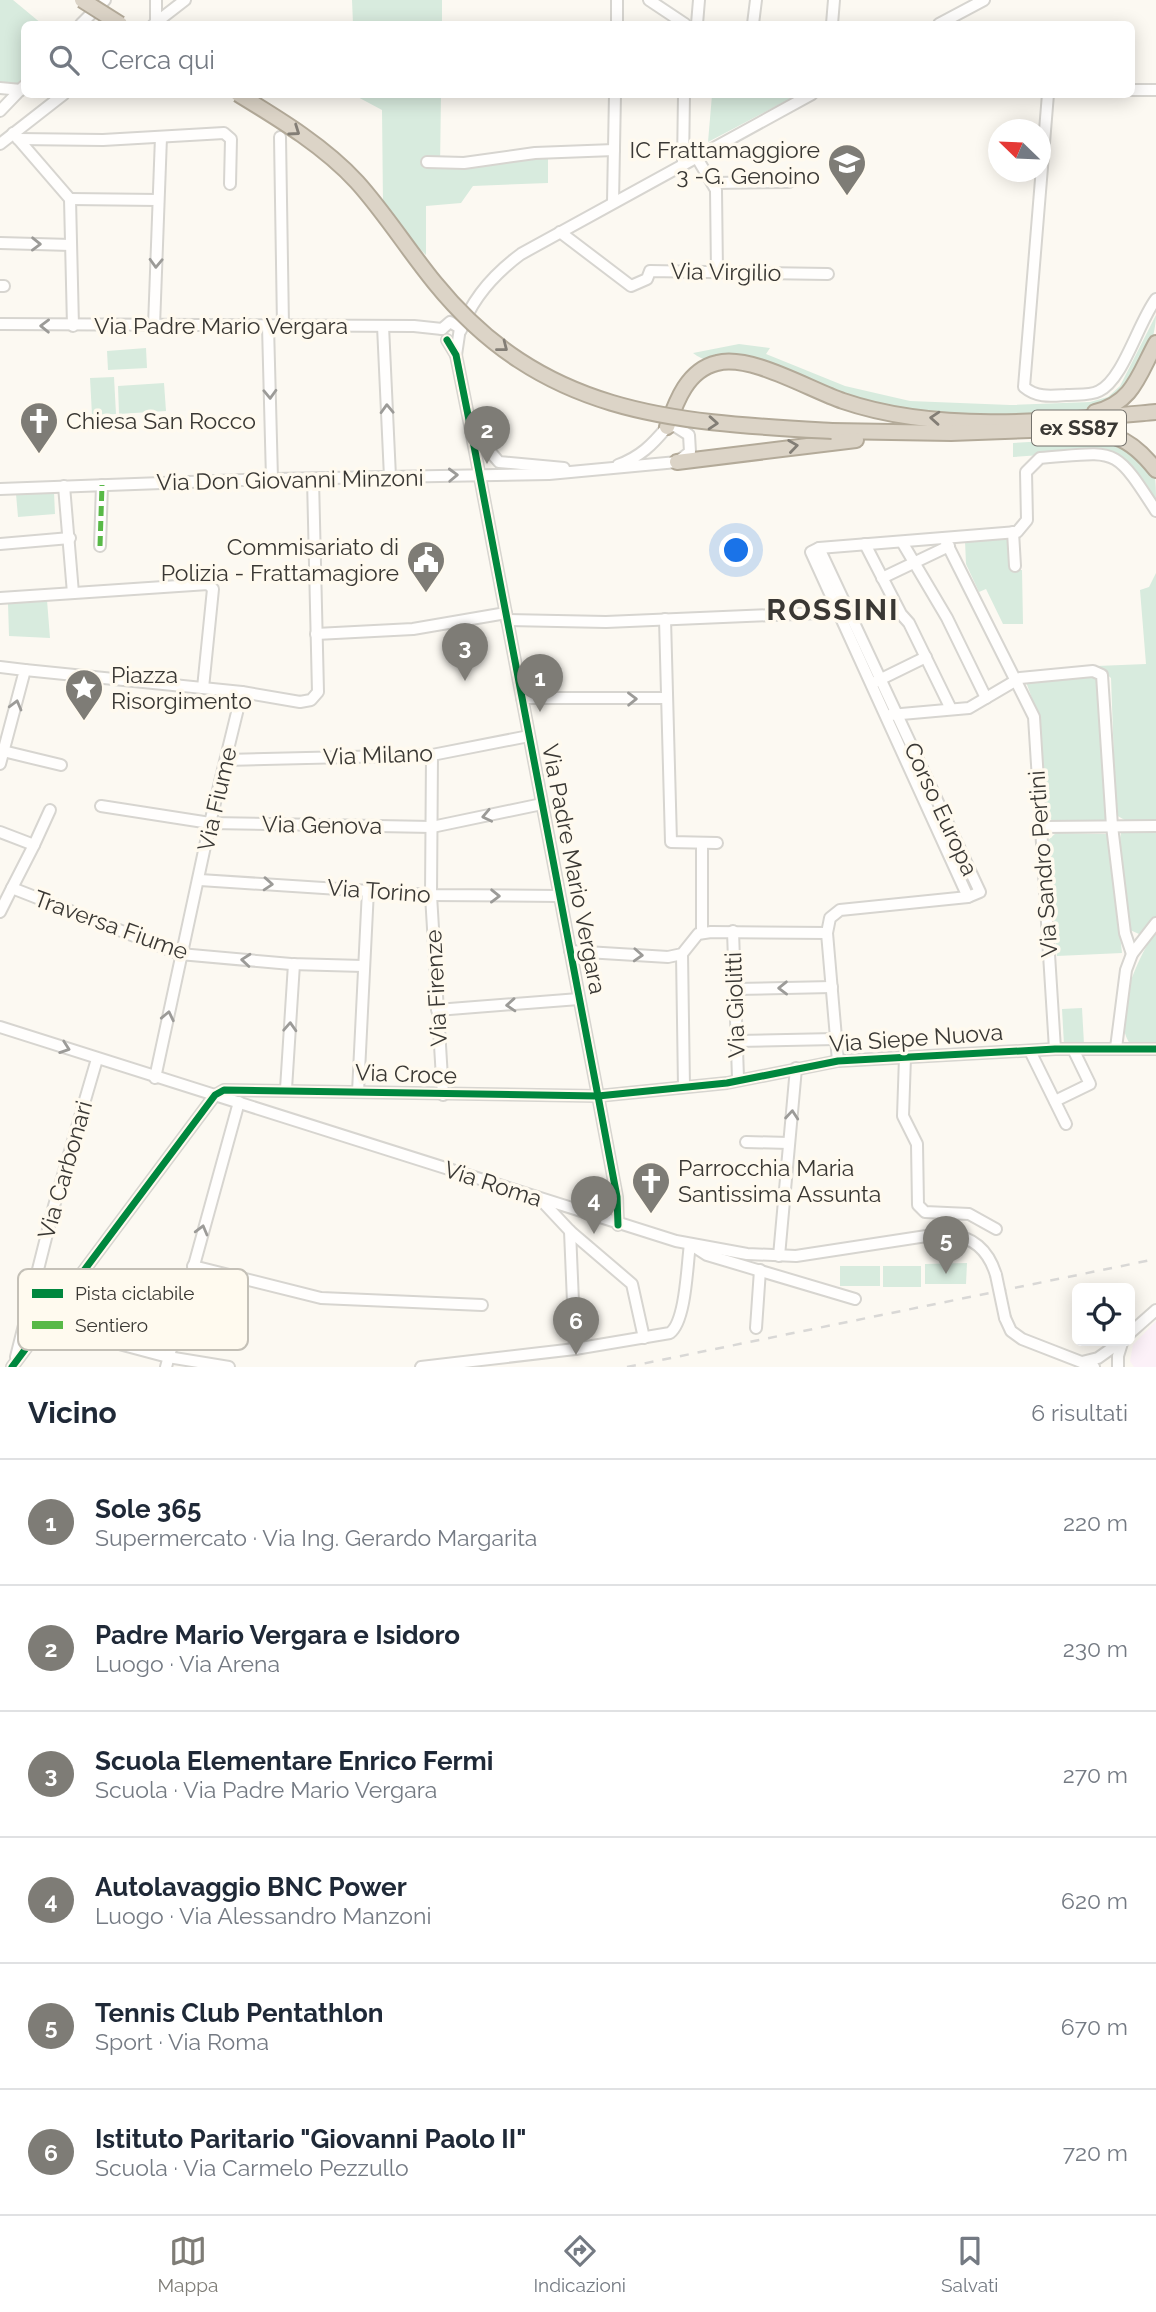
<!DOCTYPE html>
<html lang="it">
<head>
<meta charset="utf-8">
<style>
  body { margin:0; font-family:Raleway,sans-serif; background:#f6f6f7; color:#1f2937 }
  .controls { position:absolute; right:21px; bottom:21px; display:grid; overflow:hidden; border-radius:10px; box-shadow:0 4px 18px #0003 }
  .controls button { width:63px; height:63px; display:grid; place-items:center; padding:0; border:0; border-bottom:2px solid #e0e1e3; background:#fff; color:#1f2937; font:35px sans-serif }
  .compass { position:absolute; left:988px; top:119px; width:63px; height:63px; border-radius:50%; background:#fff; box-shadow:0 4px 18px #0003; rotate:293deg }
  .you { position:absolute; left:737px; top:551px; width:24px; height:24px; margin:-18px; border:5px solid #fff; border-radius:50%; background:#1a73e8; box-shadow:0 0 0 10px #1a73e833 }
  .badge { display:grid; place-items:center; width:46px; height:46px; border-radius:50%; background:#7e7c76; color:#fff; font-size:23px; font-weight:700 }
  .pin { position:absolute; translate:-50% -58px; filter:drop-shadow(0 2px 4px #0008) }
  .pin::after { content:''; position:absolute; top:37px; width:24px; height:21px; background:inherit; clip-path:polygon(0 0,100% 0,50% 100%) }
  .list { margin:0; padding:0; list-style:none }
  h2 { display:flex; justify-content:space-between; align-items:center; height:91px; margin:0; padding:0 28px; font-size:30px }
  h2 small { font-size:23px; font-weight:400; color:#747a83 }
  .list li { display:grid; grid-template-columns:46px 1fr auto; gap:21px; align-items:center; box-sizing:border-box; height:126px; padding:0 28px; border-top:2px solid #e0e1e3 }
  .list b { display:block; font-size:26px; white-space:nowrap }
  .list p { margin:0; font-size:23px; white-space:nowrap; color:#747a83 }
  .list em { font-size:23px; font-style:normal; color:#747a83 }
  .icon { flex:none; width:38px; height:38px; fill:none; stroke:currentColor; stroke-width:2; stroke-linecap:round; stroke-linejoin:round }
  .map { position:relative; flex:none; width:1156px; height:1367px; overflow:hidden }
  .search { position:absolute; background:#fff; box-shadow:0 4px 18px #0003; left:21px; right:21px; top:21px; height:77px; display:flex; align-items:center; gap:18px; box-sizing:border-box; padding:0 24px; border-radius:10px; color:#747a83; font-size:26px }
  .sheet { height:847px; background:#fff }
  nav { display:flex; justify-content:space-around; align-items:center; box-sizing:border-box; height:98px; border-top:2px solid #e0e1e3; background:#fff; font-size:19px; color:#747a83 }
  nav a { display:grid; justify-items:center; gap:4px }
  nav .on { color:#7e7c76 }
  .map>svg:first-child { display:block }
  .industrial { fill:#fcf1f8 }
  .green { fill:#d8ebde }
  .lines { fill:none; stroke-linecap:round; stroke-linejoin:round }
  .minor-casing { stroke:#d7d5d0; stroke-width:14 }
  .highway-casing { stroke:#b3aa99; stroke-width:18 }
  .minor { stroke:#fffefd; stroke-width:10 }
  .highway { stroke:#dcd4c7; stroke-width:14 }
  .rail { stroke:#d9d8d6; stroke-width:2.5; stroke-dasharray:9 9; stroke-linecap:butt }
  .minor-bridge-casing { stroke:#d7d5d0; stroke-width:14; stroke-linecap:butt }
  .highway-bridge-casing { stroke:#b3aa99; stroke-width:18; stroke-linecap:butt }
  .minor-bridge { stroke:#fffefd; stroke-width:10 }
  .highway-bridge { stroke:#dcd4c7; stroke-width:14 }
  .quiet { stroke:#58b947; stroke-width:5; stroke-dasharray:10 5; stroke-linecap:butt }
  .cycleway-casing { stroke:#fffaef; stroke-width:11 }
  .cycleway { stroke:#00873e; stroke-width:7 }
  .oneway { stroke:#837e76 }
  .oneway2 { stroke:#9c9b98 }
  .labels { text-anchor:middle; stroke-width:7; stroke-linejoin:round; paint-order:stroke }
  .shield { fill:#fffaef; stroke:#75726c; stroke-width:2 }
  .shield-label { font-size:21px; font-weight:bold; fill:#3a3834 }
  .poi-label { font-size:23px; fill:#3a3834; stroke:#fffaef; text-anchor:start }
  .street-label { font-size:23px; fill:#3a3834; stroke:#fffaef }
  .district-label { font-size:30px; font-weight:bold; letter-spacing:2px; fill:#3a3834; stroke:#fffaef }
  .key { fill:#fffaef; stroke:#c4c0b7; stroke-width:2 }
  .key-label { font-size:19px; fill:#3a3834 }
</style>
</head>
<body>
<div class="map">
<svg width="1156" height="1367" viewBox="0 0 1156 1367">
  <rect width="100%" height="100%" fill="#fcf9f2"/>
  <polygon class="industrial" points="1156,1321 1156,1367 1134,1367 1130,1361 1133,1345"/>
  <g class="green">
    <polygon points="0,0 13,0 42,24 24,24 24,77 16,86 0,85"/>
    <polygon points="352,0 442,0 442,24 353,24"/>
    <polygon points="354,95 441,95 440,167 548,157 548,183 473,186 461,203 426,206 426,255 401,231 383,205 382,110"/>
    <polygon points="712,95 712,94 797,95 708,142"/>
    <path d="M1156,315C1156,336 1142,379 1126,394C1093,425 909,416 864,404C829,394 795,369 759,363C736,359 713,369 693,353L739,344L770,348L766,354L845,386L910,401L1010,405L1090,402L1108,397L1120,386Z"/>
    <polygon points="146,348 147,368 108,370 107,351"/>
    <polygon points="114,377 116,414 92,415 90,378"/>
    <polygon points="164,383 166,411 119,414 118,386"/>
    <path d="M1099,438C1121,442 1146,456 1155,478C1156,485 1156,497 1156,505L1123,458L1055,454L1013,457V443Z"/>
    <polygon points="54,492 55,514 18,517 16,494"/>
    <polygon points="1010,538 1012,570 1022,570 1023,624 1003,624 986,589 979,592 966,564 965,541"/>
    <polygon points="1156,573 1156,822 1130,823 1116,815 1111,678 1097,666 1146,664 1140,590 1149,587"/>
    <polygon points="47,600 50,638 9,636 8,603"/>
    <polygon points="1091,677 1098,679 1107,817 1104,821 1057,823 1045,816 1037,712 1026,682"/>
    <polygon points="1128,831 1156,832 1156,916 1139,934 1130,930 1120,838 1121,833"/>
    <polygon points="1056,833 1106,834 1110,840 1122,953 1057,956 1046,842"/>
    <path d="M1156,931V1044H1130C1110,1016 1139,955 1156,931Z"/>
    <polygon points="1082,1008 1084,1044 1064,1045 1062,1009"/>
    <polygon points="967,1263 966,1284 925,1284 925,1264"/>
    <rect x="840" y="1266" width="40" height="20"/>
    <rect x="883" y="1266" width="38" height="21"/>
  </g>
  <g class="lines">
    <defs>
      <g id="minor">
        <polyline points="649,0 685,24"/>
        <polyline points="81,24 105,0"/>
        <polyline points="154,24 185,0"/>
        <polyline points="156,24 156,0"/>
        <polyline points="617,24 617,0"/>
        <polyline points="697,24 699,0"/>
        <polyline points="753,24 756,0"/>
        <polyline points="832,24 834,0"/>
        <polyline points="939,24 984,0"/>
        <polyline points="0,88 21,90"/>
        <polyline points="1132,90 1156,90"/>
        <path d="M1048,94L1024,387C1037,398 1051,396 1066,395C1076,394 1090,396 1099,391C1123,380 1138,323 1156,299"/>
        <polyline points="0,111 24,86"/>
        <polyline points="13,133 70,199 73,326"/>
        <polyline points="280,137 283,326"/>
        <polyline points="18,139 103,140 224,133 231,139 230,184"/>
        <polyline points="0,144 64,94"/>
        <polyline points="697,158 716,190 717,272"/>
        <polyline points="427,162 464,163 535,153 614,150"/>
        <polyline points="683,165 684,94"/>
        <polyline points="713,183 789,182"/>
        <polyline points="70,199 158,200"/>
        <polyline points="613,202 615,94"/>
        <polyline points="560,232 631,286 647,279 650,271 828,274"/>
        <polyline points="0,243 71,245"/>
        <polyline points="0,286 4,286"/>
        <polyline points="0,324 414,326 442,329"/>
        <polyline points="154,326 161,137"/>
        <polyline points="268,326 272,479"/>
        <polyline points="383,326 390,477"/>
        <polyline points="442,329 450,322 460,328 456,355"/>
        <path d="M461,330C472,298 494,274 521,254L812,94"/>
        <polyline points="447,340 456,355 470,425 598,1096 617,1197 618,1225"/>
        <polyline points="475,434 499,462 564,468"/>
        <polyline points="64,486 73,593"/>
        <path d="M0,489L272,479L549,474L677,462L690,452L689,435L675,426L667,427C652,445 640,457 618,465"/>
        <polyline points="1013,532 1015,566"/>
        <polyline points="944,538 1034,717 1055,1049"/>
        <polyline points="902,542 947,618 986,698"/>
        <polyline points="0,544 70,538"/>
        <polyline points="865,544 901,614 909,623 951,709"/>
        <polyline points="100,546 102,485"/>
        <polyline points="819,548 980,892 968,897 840,910 830,918 827,933 838,1061"/>
        <polyline points="882,578 949,546"/>
        <polyline points="0,598 208,584 213,589 203,688"/>
        <polyline points="665,619 671,842 717,843"/>
        <polyline points="507,620 606,622 843,612"/>
        <polyline points="316,634 413,629 506,613"/>
        <polyline points="0,667 25,670 0,764"/>
        <polyline points="25,670 242,692 300,702 311,700 318,692 313,479"/>
        <polyline points="875,682 926,657"/>
        <polyline points="522,698 666,698"/>
        <polyline points="890,715 969,708 1020,678 1093,671 1102,675 1112,826 1125,933 1132,954"/>
        <polyline points="3,751 61,765"/>
        <polyline points="432,755 431,895 443,1095"/>
        <polyline points="226,760 432,755 529,736"/>
        <polyline points="101,806 210,823 432,827 542,804"/>
        <polyline points="1041,827 1156,826"/>
        <polyline points="0,832 34,845 12,888"/>
        <polyline points="34,845 50,810"/>
        <polyline points="200,880 431,895 559,896"/>
        <path d="M968,897L811,552L819,548L1017,532L1027,520L1026,472L1040,458C1117,452 1113,444 1156,511"/>
        <polyline points="0,912 12,888 180,954 291,964 363,966"/>
        <polyline points="733,931 738,1078"/>
        <polyline points="702,933 702,843"/>
        <polyline points="570,951 668,957 682,954 698,934 711,932 827,933"/>
        <polyline points="682,954 684,1087"/>
        <polyline points="735,989 832,987"/>
        <polyline points="437,1010 579,999"/>
        <path d="M0,1027L676,1241L747,1254L796,1256L946,1233C973,1237 988,1249 996,1275"/>
        <polyline points="737,1041 836,1039"/>
        <polyline points="1116,1048 1126,970 1132,954 1156,923"/>
        <polyline points="1030,1051 1066,1124"/>
        <polyline points="905,1057 903,1116 917,1144 918,1205 925,1212 969,1214 996,1229"/>
        <polyline points="155,1078 210,823 242,692"/>
        <polyline points="286,1089 294,964"/>
        <polyline points="358,1092 368,890"/>
        <polyline points="1055,1101 1090,1084 1073,1049"/>
        <polyline points="746,1142 789,1143"/>
        <polyline points="540,1199 570,1231 632,1284 644,1338"/>
        <polyline points="570,1231 575,1349"/>
        <polyline points="779,1256 796,1068"/>
        <polyline points="193,1266 321,1298 482,1305"/>
        <polyline points="1005,1318 1011,1331 1022,1339 1094,1367"/>
        <polyline points="44,1324 168,1357 229,1367"/>
        <polyline points="756,1328 760,1270"/>
        <polyline points="1130,1333 1156,1310"/>
        <polyline points="16,1357 54,1206 97,1059"/>
        <polyline points="1082,1362 1098,1358 1122,1341"/>
        <polyline points="12,1367 215,1095 224,1090 598,1096 727,1083 838,1061 1055,1049 1156,1049"/>
        <polyline points="166,1367 239,1102"/>
        <path d="M421,1367L575,1349L670,1333C686,1321 687,1265 690,1244L707,1255L855,1299"/>
        <polyline points="1118,1367 1118,1356 1122,1343"/>
      </g>
      <g id="highway">
        <path d="M1095,412C1133,403 1139,374 1156,343"/>
        <path d="M667,427C676,402 687,370 717,363C751,354 810,390 843,401C939,434 1057,421 1156,412"/>
        <polyline points="832,431 951,433 1058,429"/>
        <path d="M1048,435C1100,435 1120,424 1156,470"/>
        <polyline points="677,462 856,440"/>
      </g>
    </defs>
    <use href="#minor" class="minor-casing"/>
    <use href="#highway" class="highway-casing"/>
    <use href="#minor" class="minor"/>
    <use href="#highway" class="highway"/>
    <polyline class="rail" points="627,1367 1156,1259"/>
    <defs>
      <polyline id="minor-bridge" points="996,1275 1005,1318"/>
      <g id="highway-bridge">
        <polyline points="82,0 120,24"/>
        <path d="M238,94C279,119 324,146 357,182C385,213 408,250 435,283C544,417 674,422 832,431"/>
      </g>
    </defs>
    <use href="#minor-bridge" class="minor-bridge-casing"/>
    <use href="#highway-bridge" class="highway-bridge-casing"/>
    <use href="#minor-bridge" class="minor-bridge"/>
    <use href="#highway-bridge" class="highway-bridge"/>
    <polyline class="quiet" points="100,546 102,485"/>
    <defs>
      <g id="cycleway">
        <polyline points="447,340 456,355 470,425 598,1096 617,1197 618,1225"/>
        <polyline points="12,1367 215,1095 224,1090 598,1096 727,1083 838,1061 1055,1049 1156,1049"/>
      </g>
    </defs>
    <use href="#cycleway" class="cycleway-casing"/>
    <use href="#cycleway" class="cycleway"/>
  </g>
  <defs><path id="oneway-chevron" d="M-2-3.5L2.5 0L-2 3.5" fill="none" stroke-width="1.6" stroke-linecap="round" stroke-linejoin="round" transform="scale(1.75)"/></defs>
  <g class="oneway">
    <use href="#oneway-chevron" transform="translate(295 131) rotate(35)"/>
    <use href="#oneway-chevron" transform="translate(503 347) rotate(38)"/>
    <use href="#oneway-chevron" transform="translate(935 418) rotate(-176)"/>
    <use href="#oneway-chevron" transform="translate(713 423) rotate(4)"/>
    <use href="#oneway-chevron" transform="translate(793 446) rotate(-8)"/>
  </g>
  <g class="oneway2">
    <use href="#oneway-chevron" transform="translate(36 244) rotate(1)"/>
    <use href="#oneway-chevron" transform="translate(156 263) rotate(92)"/>
    <use href="#oneway-chevron" transform="translate(45 326) rotate(-179)"/>
    <use href="#oneway-chevron" transform="translate(270 394) rotate(88)"/>
    <use href="#oneway-chevron" transform="translate(387 409) rotate(-92)"/>
    <use href="#oneway-chevron" transform="translate(453 475) rotate(-2)"/>
    <use href="#oneway-chevron" transform="translate(632 699) rotate(-1)"/>
    <use href="#oneway-chevron" transform="translate(16 705) rotate(-75)"/>
    <use href="#oneway-chevron" transform="translate(487 816) rotate(168)"/>
    <use href="#oneway-chevron" transform="translate(268 884) rotate(4)"/>
    <use href="#oneway-chevron" transform="translate(495 896) rotate(1)"/>
    <use href="#oneway-chevron" transform="translate(638 955) rotate(3)"/>
    <use href="#oneway-chevron" transform="translate(246 960) rotate(-175)"/>
    <use href="#oneway-chevron" transform="translate(783 988) rotate(179)"/>
    <use href="#oneway-chevron" transform="translate(511 1005) rotate(176)"/>
    <use href="#oneway-chevron" transform="translate(168 1016) rotate(-78)"/>
    <use href="#oneway-chevron" transform="translate(290 1027) rotate(-87)"/>
    <use href="#oneway-chevron" transform="translate(65 1048) rotate(19)"/>
    <use href="#oneway-chevron" transform="translate(792 1115) rotate(-85)"/>
    <use href="#oneway-chevron" transform="translate(202 1230) rotate(-75)"/>
  </g>
  <defs>
    <symbol id="school-pin" viewBox="-11 -11 22 30"><path d="M0 17L-7.5 6A9.5 9.5 0 1 1 7.5 6Z" fill="#7e7c76" stroke="#fffaef"/><path d="M0-5L7-2L0 1L-7-2ZM-4 1L0 2.5L4 1V4Q0 6-4 4Z" fill="#fff"/></symbol>
    <symbol id="church-pin" viewBox="-11 -11 22 30"><path d="M0 17L-7.5 6A9.5 9.5 0 1 1 7.5 6Z" fill="#7e7c76" stroke="#fffaef"/><path d="M-1.2-6h2.4v3.5h3.3v2.4h-3.3V6h-2.4V-.1h-3.3v-2.4h3.3Z" fill="#fff"/></symbol>
    <symbol id="civic-pin" viewBox="-11 -11 22 30"><path d="M0 17L-7.5 6A9.5 9.5 0 1 1 7.5 6Z" fill="#7e7c76" stroke="#fffaef"/><path d="M-.6-6.5H3V-4.5H.6V-3L4-1V1h2V6H-6V1h2V-1L-.6-3ZM-1.2 2.5V6h2.4V2.5Z" fill="#fff"/></symbol>
    <symbol id="sight-pin" viewBox="-11 -11 22 30"><path d="M0 17L-7.5 6A9.5 9.5 0 1 1 7.5 6Z" fill="#7e7c76" stroke="#fffaef"/><path d="M0-6L1.8-2.2L6-1.7L2.9 1.2L3.7 5.4L0 3.3L-3.7 5.4L-2.9 1.2L-6-1.7L-1.8-2.2Z" fill="#fff"/></symbol>
  </defs>
  <g fill-rule="evenodd">
    <use href="#school-pin" x="825" y="141" width="44" height="60"/>
    <use href="#church-pin" x="17" y="399" width="44" height="60"/>
    <use href="#civic-pin" x="404" y="538" width="44" height="60"/>
    <use href="#sight-pin" x="62" y="666" width="44" height="60"/>
    <use href="#church-pin" x="629" y="1159" width="44" height="60"/>
  </g>
  <g class="labels">
    <rect class="shield" x="1032" y="410.5" width="94" height="35" rx="5"/>
    <g class="shield-label">
      <text x="1079" y="435">ex SS87</text>
    </g>
    <g class="poi-label">
      <text x="820" y="158" text-anchor="end">IC Frattamaggiore<tspan x="820" dy="26">3 -G. Genoino</tspan></text>
      <text x="66" y="429">Chiesa San Rocco</text>
      <text x="399" y="555" text-anchor="end">Commisariato di<tspan x="399" dy="26">Polizia - Frattamagiore</tspan></text>
      <text x="111" y="683">Piazza<tspan x="111" dy="26">Risorgimento</tspan></text>
      <text x="678" y="1176">Parrocchia Maria<tspan x="678" dy="26">Santissima Assunta</tspan></text>
    </g>
    <g class="street-label">
      <text transform="translate(726 272) rotate(1)" y="8">Via Virgilio</text>
      <text x="221" y="334">Via Padre Mario Vergara</text>
      <text transform="translate(290 480) rotate(-1)" y="8">Via Don Giovanni Minzoni</text>
      <text transform="translate(378 755) rotate(-2)" y="8">Via Milano</text>
      <text transform="translate(217 799) rotate(-77)" y="8">Via Fiume</text>
      <text transform="translate(941 809) rotate(65)" y="8">Corso Europa</text>
      <text transform="translate(322 825) rotate(1)" y="8">Via Genova</text>
      <text transform="translate(1043 864) rotate(-94)" y="8">Via Sandro Pertini</text>
      <text transform="translate(574 869) rotate(79)" y="8">Via Padre Mario Vergara</text>
      <text transform="translate(379 891) rotate(4)" y="8">Via Torino</text>
      <text transform="translate(111 925) rotate(20)" y="8">Traversa Fiume</text>
      <text transform="translate(436 988) rotate(-93)" y="8">Via Firenze</text>
      <text transform="translate(735 1005) rotate(-92)" y="8">Via Giolitti</text>
      <text transform="translate(916 1038) rotate(-4)" y="8">Via Siepe Nuova</text>
      <text transform="translate(406 1074) rotate(2)" y="8">Via Croce</text>
      <text transform="translate(65 1170) rotate(-74)" y="8">Via Carbonari</text>
      <text transform="translate(493 1184) rotate(18)" y="8">Via Roma</text>
    </g>
    <g class="district-label">
      <text x="833" y="620">ROSSINI</text>
    </g>
  </g>
  <rect x="18" y="1269" width="230" height="81" rx="10" class="key"/>
  <rect x="32" y="1289" width="31" height="9" fill="#00873e"/>
  <rect x="32" y="1321" width="31" height="8" fill="#58b947"/>
  <g class="key-label">
    <text x="75" y="1300">Pista ciclabile</text>
    <text x="75" y="1332">Sentiero</text>
  </g>
</svg>
<div class="controls">
<button><svg class="icon" aria-label="locate" viewBox="0 0 24 24"><circle cx="12" cy="12" r="6"/><path d="M12 2v4M12 18v4M2 12h4M18 12h4"/></svg></button>
</div>
<svg class="compass" viewBox="-18 -18 36 36"><path d="M0-13l5 13h-10z" fill="#e53935"/><path d="M0 13l5-13h-10z" fill="#747a83"/></svg>
<div class="you"></div>
<div class="pin badge" style="left:540px;top:712px">1</div>
<div class="pin badge" style="left:487px;top:464px">2</div>
<div class="pin badge" style="left:465px;top:681px">3</div>
<div class="pin badge" style="left:594px;top:1234px">4</div>
<div class="pin badge" style="left:946px;top:1274px">5</div>
<div class="pin badge" style="left:576px;top:1355px">6</div>
<div class="search"><svg class="icon" aria-label="search" viewBox="0 0 24 24"><circle cx="10" cy="10" r="6"/><path d="M15 15l6 6"/></svg>Cerca qui</div>
</div>
<section class="sheet">
<h2>Vicino<small>6 risultati</small></h2>
<ul class="list">
<li><span class="badge">1</span><div><b>Sole 365</b><p>Supermercato · Via Ing. Gerardo Margarita</p></div><em>220 m</em></li>
<li><span class="badge">2</span><div><b>Padre Mario Vergara e Isidoro</b><p>Luogo · Via Arena</p></div><em>230 m</em></li>
<li><span class="badge">3</span><div><b>Scuola Elementare Enrico Fermi</b><p>Scuola · Via Padre Mario Vergara</p></div><em>270 m</em></li>
<li><span class="badge">4</span><div><b>Autolavaggio BNC Power</b><p>Luogo · Via Alessandro Manzoni</p></div><em>620 m</em></li>
<li><span class="badge">5</span><div><b>Tennis Club Pentathlon</b><p>Sport · Via Roma</p></div><em>670 m</em></li>
<li><span class="badge">6</span><div><b>Istituto Paritario &quot;Giovanni Paolo II&quot;</b><p>Scuola · Via Carmelo Pezzullo</p></div><em>720 m</em></li>
</ul>
</section>
<nav>
<a class="on"><svg class="icon" aria-label="map" viewBox="0 0 24 24"><path d="M3 6l6-2 6 2 6-2v14l-6 2-6-2-6 2zM9 4v14M15 6v14"/></svg>Mappa</a>
<a><svg class="icon" aria-label="directions" viewBox="0 0 24 24"><path d="M12 3l9 9-9 9-9-9zM9 14v-3h6M13 9l2 2-2 2"/></svg>Indicazioni</a>
<a><svg class="icon" aria-label="saved" viewBox="0 0 24 24"><path d="M7 4h10v16l-5-4-5 4z"/></svg>Salvati</a>
</nav>
</body>
</html>
